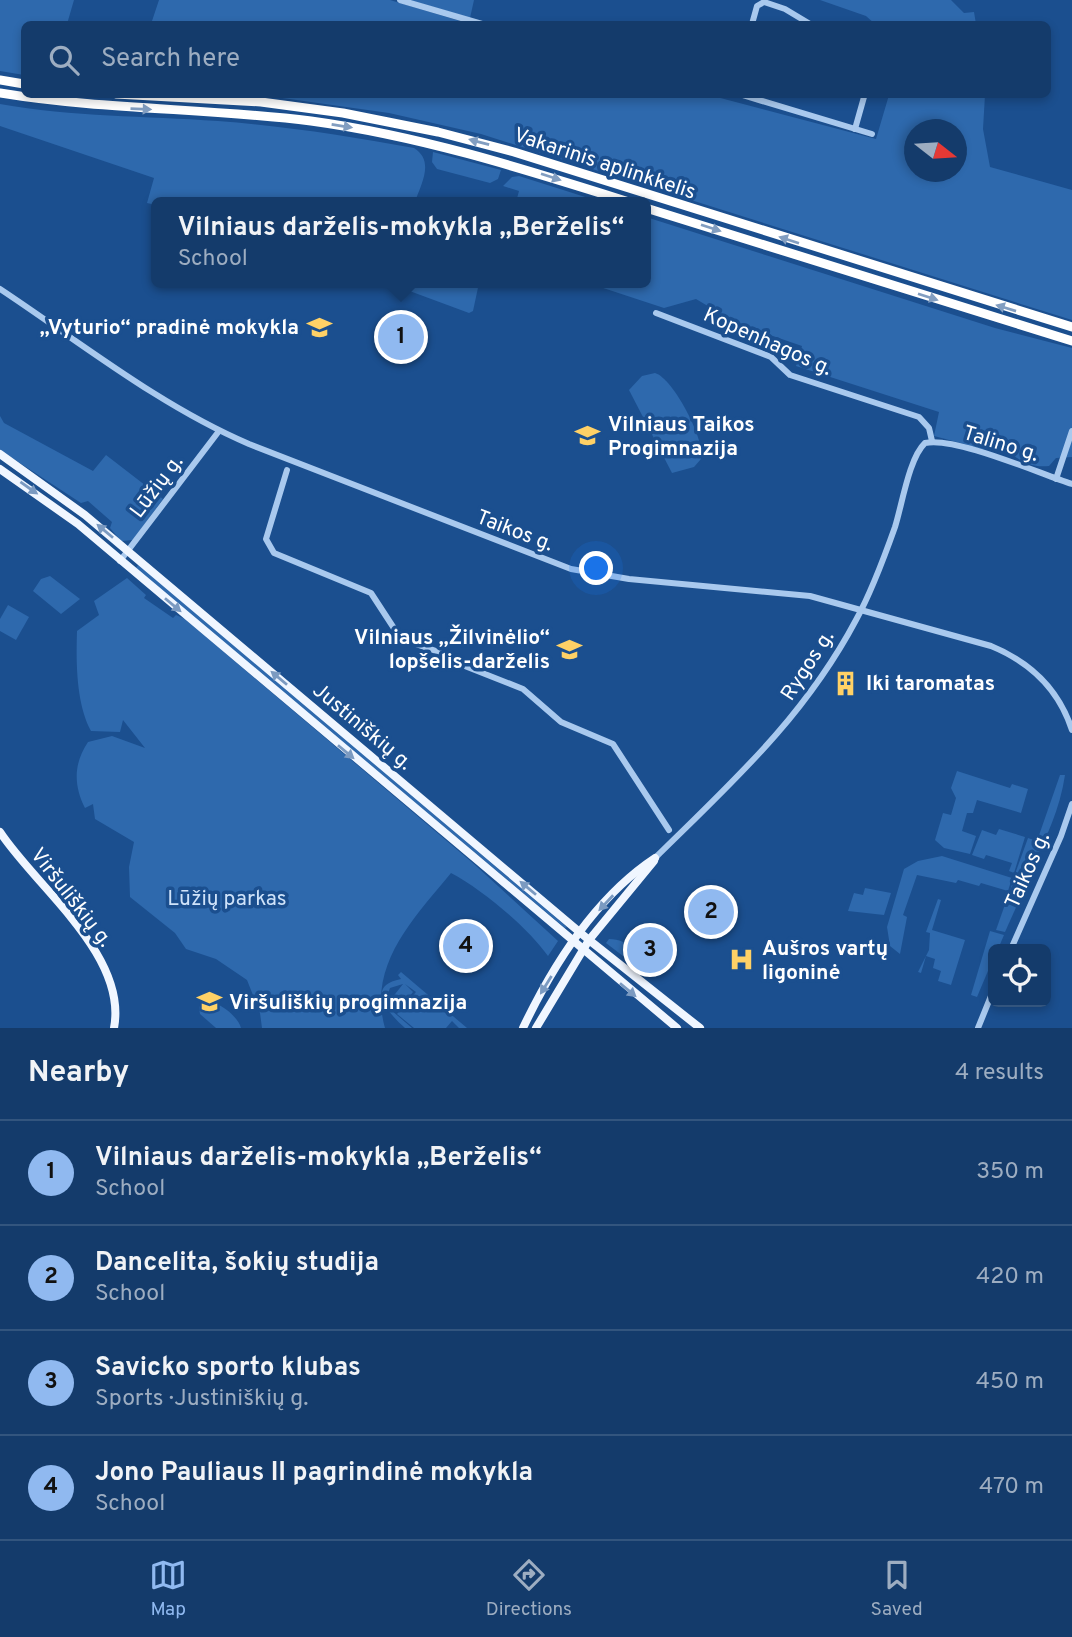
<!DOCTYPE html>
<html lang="en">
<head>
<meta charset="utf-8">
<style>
  body { margin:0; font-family:Overpass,sans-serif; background:#1d4271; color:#f1f3f6 }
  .controls { position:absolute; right:21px; bottom:21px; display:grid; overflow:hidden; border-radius:10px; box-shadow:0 4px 10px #0003 }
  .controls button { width:63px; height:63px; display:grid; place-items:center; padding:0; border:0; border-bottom:2px solid #33557e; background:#143b6b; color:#f1f3f6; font:35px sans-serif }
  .compass { position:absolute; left:904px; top:119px; width:63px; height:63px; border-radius:50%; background:#143b6b; box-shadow:0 4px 10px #0003; rotate:107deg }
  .you { position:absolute; left:597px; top:569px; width:24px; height:24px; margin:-18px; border:5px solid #fff; border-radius:50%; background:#1a73e8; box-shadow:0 0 0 10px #1a73e833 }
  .badge { display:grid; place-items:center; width:46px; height:46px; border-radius:50%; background:#90b9f0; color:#111; font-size:23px; font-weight:700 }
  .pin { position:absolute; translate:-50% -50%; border:4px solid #fff; box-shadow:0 2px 7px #0006 }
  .popup { position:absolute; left:151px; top:197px; width:500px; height:91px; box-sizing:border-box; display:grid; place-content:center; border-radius:10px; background:#143b6b; filter:drop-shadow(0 2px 5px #0005); font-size:23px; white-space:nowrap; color:#9dadc1 }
  .popup b { font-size:26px; color:#f1f3f6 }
  .popup::after { content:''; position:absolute; left:50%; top:100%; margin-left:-14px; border:14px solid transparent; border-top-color:#143b6b }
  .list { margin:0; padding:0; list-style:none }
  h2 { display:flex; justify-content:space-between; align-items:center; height:91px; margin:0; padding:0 28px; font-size:30px }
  h2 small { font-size:23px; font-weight:400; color:#9dadc1 }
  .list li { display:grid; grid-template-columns:46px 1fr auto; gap:21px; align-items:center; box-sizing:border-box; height:105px; padding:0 28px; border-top:2px solid #33557e }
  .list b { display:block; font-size:26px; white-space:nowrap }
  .list p { margin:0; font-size:23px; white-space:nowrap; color:#9dadc1 }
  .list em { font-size:23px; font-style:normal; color:#9dadc1 }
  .icon { flex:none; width:38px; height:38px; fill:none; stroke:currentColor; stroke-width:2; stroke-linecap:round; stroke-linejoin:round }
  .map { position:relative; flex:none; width:1072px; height:1028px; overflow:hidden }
  .search { position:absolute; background:#143b6b; box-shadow:0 4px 10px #0003; left:21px; right:21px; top:21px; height:77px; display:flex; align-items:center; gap:18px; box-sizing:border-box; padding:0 24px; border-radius:10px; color:#9dadc1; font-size:26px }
  .sheet { height:511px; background:#143b6b }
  nav { display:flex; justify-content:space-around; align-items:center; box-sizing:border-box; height:98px; border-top:2px solid #33557e; background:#143b6b; font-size:19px; color:#9dadc1 }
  nav a { display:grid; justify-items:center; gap:4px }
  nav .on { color:#90b9f0 }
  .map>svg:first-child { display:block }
  .green { fill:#2e69ad; fill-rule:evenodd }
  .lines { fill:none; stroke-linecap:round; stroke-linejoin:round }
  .minor { stroke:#a9c9ee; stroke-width:6 }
  .major { stroke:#f0f6ff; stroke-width:8 }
  .highway { stroke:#fff; stroke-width:9 }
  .oneway { fill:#829ec1 }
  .oneway2 { fill:#7b9ac1 }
  .labels { text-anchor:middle; stroke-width:7; stroke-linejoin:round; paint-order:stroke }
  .street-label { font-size:21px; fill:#fff; stroke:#1b4f8f }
  .poi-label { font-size:21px; font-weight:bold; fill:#fff; stroke:#1b4f8f; text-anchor:start }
  .park-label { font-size:21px; fill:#cfe3fa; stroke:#1b4f8f }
</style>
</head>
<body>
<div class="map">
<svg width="1072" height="1028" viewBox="0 0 1072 1028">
  <rect width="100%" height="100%" fill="#1b4f8f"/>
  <g class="green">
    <polygon points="0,0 74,0 67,24 24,24 24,75 0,71"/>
    <polygon points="159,0 390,0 470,24 151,24"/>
    <polygon points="410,0 474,0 470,18"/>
    <polygon points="820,0 951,0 964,13 974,12 976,24 875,24 866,16"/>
    <path d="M261,95H709L876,139L889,95H985L983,129L990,167L1072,190V320L481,134L389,113ZM914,130H956V172H914Z"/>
    <path d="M0,104C73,117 145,116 218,121C284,126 349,136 414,148C435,161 421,184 415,202H156V205L147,203L154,178L0,126Z"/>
    <polygon points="433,152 501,170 498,179 490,183 437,169 432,162"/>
    <polygon points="519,176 601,202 516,202 519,191 503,186 512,177"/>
    <path d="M646,217L995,328L1072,348V457L1056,458L1049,466C1032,468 1016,461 1006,447L983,449L934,436L939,412L796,366L802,346L738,324L696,299L664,308L588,283H646Z"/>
    <polygon points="388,283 479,283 473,311 469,313"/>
    <path d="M655,373C673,378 706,441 701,459L694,467L672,473L629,390L642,376Z"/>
    <polygon points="0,416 4,423 93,471 106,455 163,499 133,540 121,541 110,528 112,522 88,501 81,503 0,450"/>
    <polygon points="139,564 567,927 565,928 135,569"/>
    <polygon points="50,576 80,599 61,614 33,591 41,579"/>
    <path d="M127,578L146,595L144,598L173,618L176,615L185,619L474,864L558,941L548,956C527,927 483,890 451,873C414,918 367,965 385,1028H262L260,1013L247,980L216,959L186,949L175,933L130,897L129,867L134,842L95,819L93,804L85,808C73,784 74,763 88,742L112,736L145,748L123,720L120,732L91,731C76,703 76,662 77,631L99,615L94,601Z"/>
    <polygon points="8,605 29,617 16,640 0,631 0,619"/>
    <polygon points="957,771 1010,788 1012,784 1028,789 1021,813 977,800 973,813 967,813 962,831 976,836 970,854 944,848 935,840 943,813 951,815 956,798 951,788"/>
    <path d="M1060,775H1065C1060,809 1046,838 1032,868L1015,874L1028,838L1037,841Z"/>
    <polygon points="999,829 1025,837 1014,873 1009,871 1012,863 986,855 984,859 972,855 982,830 996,835"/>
    <polygon points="942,856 1012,878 1008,891 981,883 979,886 958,880 956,883 917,875 903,915 907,917 900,954 890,946 887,927 904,869 918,861"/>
    <polygon points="1014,879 1023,892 1005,932 996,930"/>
    <polygon points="865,888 891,893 884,915 848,911 854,893 863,895"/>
    <polygon points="938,899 941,900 932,930 965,940 951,985 938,981 941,971 933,968 935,959 926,956 921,973 918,972 929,950 930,933 926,932"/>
    <polygon points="990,931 1004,935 998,949 993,949 993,959 977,997 971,995"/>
    <path d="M609,939C629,939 640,955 655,968L649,976L606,943Z"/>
    <path d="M401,972L467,1028H459L452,1021L446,1028H414L397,1014L416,992L405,984L413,992L398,1011L388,1003L403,984L390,988L386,999L391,1010L412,1028H405C389,1014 364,986 401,979L398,975Z"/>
    <path d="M205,1001C217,1000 238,1016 241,1028H216L200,1014L199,1007Z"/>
  </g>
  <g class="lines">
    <g class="minor">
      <polyline points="400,0 482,24"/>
      <polyline points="752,24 757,6 764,2 785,9 810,24"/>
      <polyline points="739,94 872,134"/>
      <polyline points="855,129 864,97"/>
      <path d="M0,289C80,342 160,406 249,444L571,569L629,579L810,596L991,646C1030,662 1059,690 1072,730"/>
      <polyline points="656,313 771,357 790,375 919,417 929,428 932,441"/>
      <polyline points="287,470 266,539 274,553 371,593 401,639 439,652 442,657 523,689 561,722 613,744 669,830"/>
      <polyline points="1056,479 1072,431"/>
      <polyline points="120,561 219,431"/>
      <path d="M655,858C732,782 804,718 856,620C872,591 884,558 895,527C902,505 909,458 925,443C955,436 1040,474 1072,484"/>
      <polyline points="1011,949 1061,836 1072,804"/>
      <polyline points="978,1028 993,991"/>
    </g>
    <g class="major">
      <polyline points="0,454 85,515 589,940 700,1028"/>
      <polyline points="0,469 78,524 677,1028"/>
      <path d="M0,832C36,887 128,955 114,1028"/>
      <path d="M523,1028C553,965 596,897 655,858"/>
      <polyline points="536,1028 589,940 654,861"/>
    </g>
    <g class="highway">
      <polyline points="0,80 24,84"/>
      <path d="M0,93C103,110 208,108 311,121C421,136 524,169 629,202"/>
      <polyline points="116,94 261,102 343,113 438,132 514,152 1072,327"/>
      <polyline points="646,208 1072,341"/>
    </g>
  </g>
  <defs><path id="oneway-solid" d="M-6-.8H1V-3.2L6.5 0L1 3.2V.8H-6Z" transform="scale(1.75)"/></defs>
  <g class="oneway">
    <use href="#oneway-solid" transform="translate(141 109) rotate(2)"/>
    <use href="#oneway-solid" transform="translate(342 126) rotate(9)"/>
    <use href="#oneway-solid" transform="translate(479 142) rotate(-165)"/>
    <use href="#oneway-solid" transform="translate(551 177) rotate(18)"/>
    <use href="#oneway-solid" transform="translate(711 228) rotate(18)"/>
    <use href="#oneway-solid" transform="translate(789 240) rotate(-162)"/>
    <use href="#oneway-solid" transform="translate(928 297) rotate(18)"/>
    <use href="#oneway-solid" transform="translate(1006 308) rotate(-163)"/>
  </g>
  <g class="oneway2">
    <use href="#oneway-solid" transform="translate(29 488) rotate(35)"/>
    <use href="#oneway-solid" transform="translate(105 531) rotate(-140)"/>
    <use href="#oneway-solid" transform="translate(173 605) rotate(40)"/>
    <use href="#oneway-solid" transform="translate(279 678) rotate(-140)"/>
    <use href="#oneway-solid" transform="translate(346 752) rotate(40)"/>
    <use href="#oneway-solid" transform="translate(528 888) rotate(-140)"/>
    <use href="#oneway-solid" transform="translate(606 903) rotate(133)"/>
    <use href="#oneway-solid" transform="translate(546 985) rotate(122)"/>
    <use href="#oneway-solid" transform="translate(628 990) rotate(40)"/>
  </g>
  <defs>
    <symbol id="school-bare" viewBox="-9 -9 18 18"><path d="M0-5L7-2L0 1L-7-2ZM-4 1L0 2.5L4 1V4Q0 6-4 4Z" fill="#ffd166" stroke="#1b4f8f" stroke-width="2.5" paint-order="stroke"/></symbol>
    <symbol id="building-bare" viewBox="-9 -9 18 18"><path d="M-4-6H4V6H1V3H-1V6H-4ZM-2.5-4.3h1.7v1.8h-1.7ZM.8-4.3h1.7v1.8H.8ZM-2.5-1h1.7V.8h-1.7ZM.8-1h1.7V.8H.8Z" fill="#ffd166" stroke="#1b4f8f" stroke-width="2.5" paint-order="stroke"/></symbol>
    <symbol id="hospital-bare" viewBox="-9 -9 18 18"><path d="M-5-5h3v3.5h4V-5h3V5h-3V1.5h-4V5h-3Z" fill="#ffd166" stroke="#1b4f8f" stroke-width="2.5" paint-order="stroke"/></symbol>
  </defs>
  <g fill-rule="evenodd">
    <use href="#school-bare" x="302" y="310" width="35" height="35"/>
    <use href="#school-bare" x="570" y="418" width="35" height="35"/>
    <use href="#school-bare" x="552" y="632" width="35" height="35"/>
    <use href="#building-bare" x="828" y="666" width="35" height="35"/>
    <use href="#hospital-bare" x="724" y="942" width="35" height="35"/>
    <use href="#school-bare" x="192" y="984" width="35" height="35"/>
  </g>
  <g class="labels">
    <g class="street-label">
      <text transform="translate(605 163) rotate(18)" y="7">Vakarinis aplinkkelis</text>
      <text transform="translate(768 341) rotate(24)" y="7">Kopenhagos g.</text>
      <text transform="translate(1001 443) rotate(17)" y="7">Talino g.</text>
      <text transform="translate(156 486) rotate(-53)" y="7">Lūžių g.</text>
      <text transform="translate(515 530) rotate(21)" y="7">Taikos g.</text>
      <text transform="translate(807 665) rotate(-57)" y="7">Rygos g.</text>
      <text transform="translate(363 726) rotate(40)" y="7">Justiniškių g.</text>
      <text transform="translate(1027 870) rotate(-66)" y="7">Taikos g.</text>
      <text transform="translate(72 897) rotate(52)" y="7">Viršuliškių g.</text>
    </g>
    <g class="poi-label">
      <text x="299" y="334" text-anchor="end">„Vyturio“ pradinė mokykla</text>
      <text x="608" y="431">Vilniaus Taikos<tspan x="608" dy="24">Progimnazija</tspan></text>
      <text x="550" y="644" text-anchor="end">Vilniaus „Žilvinėlio“<tspan x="550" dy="24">lopšelis-darželis</tspan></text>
      <text x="866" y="690">Iki taromatas</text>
      <text x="762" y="955">Aušros vartų<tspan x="762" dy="24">ligoninė</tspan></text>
      <text x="229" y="1009">Viršuliškių progimnazija</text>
    </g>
    <g class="park-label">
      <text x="227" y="905">Lūžių parkas</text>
    </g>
  </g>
</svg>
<div class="controls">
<button><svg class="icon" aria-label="locate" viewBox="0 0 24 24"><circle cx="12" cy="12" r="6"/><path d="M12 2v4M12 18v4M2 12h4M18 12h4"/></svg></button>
</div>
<svg class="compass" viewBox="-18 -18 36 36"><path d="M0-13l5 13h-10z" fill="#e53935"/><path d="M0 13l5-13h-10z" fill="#9dadc1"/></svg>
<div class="you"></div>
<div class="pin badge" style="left:401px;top:337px">1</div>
<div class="popup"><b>Vilniaus darželis-mokykla „Berželis“</b>School</div>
<div class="pin badge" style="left:711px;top:912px">2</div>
<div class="pin badge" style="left:650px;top:950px">3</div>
<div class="pin badge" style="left:466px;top:946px">4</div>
<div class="search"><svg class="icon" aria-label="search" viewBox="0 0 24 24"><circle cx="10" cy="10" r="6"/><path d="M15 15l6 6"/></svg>Search here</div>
</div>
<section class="sheet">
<h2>Nearby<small>4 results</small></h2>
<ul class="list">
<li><span class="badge">1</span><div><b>Vilniaus darželis-mokykla „Berželis“</b><p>School</p></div><em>350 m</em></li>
<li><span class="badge">2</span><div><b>Dancelita, šokių studija</b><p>School</p></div><em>420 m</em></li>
<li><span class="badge">3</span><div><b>Savicko sporto klubas</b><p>Sports · Justiniškių g.</p></div><em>450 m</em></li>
<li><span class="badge">4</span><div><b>Jono Pauliaus II pagrindinė mokykla</b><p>School</p></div><em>470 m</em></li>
</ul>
</section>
<nav>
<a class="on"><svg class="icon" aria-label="map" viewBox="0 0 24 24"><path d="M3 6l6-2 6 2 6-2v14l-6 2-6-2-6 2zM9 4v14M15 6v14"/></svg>Map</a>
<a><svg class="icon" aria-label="directions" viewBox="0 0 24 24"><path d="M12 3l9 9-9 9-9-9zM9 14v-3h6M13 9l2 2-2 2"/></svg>Directions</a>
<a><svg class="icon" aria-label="saved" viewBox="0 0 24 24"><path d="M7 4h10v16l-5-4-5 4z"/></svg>Saved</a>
</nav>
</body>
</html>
